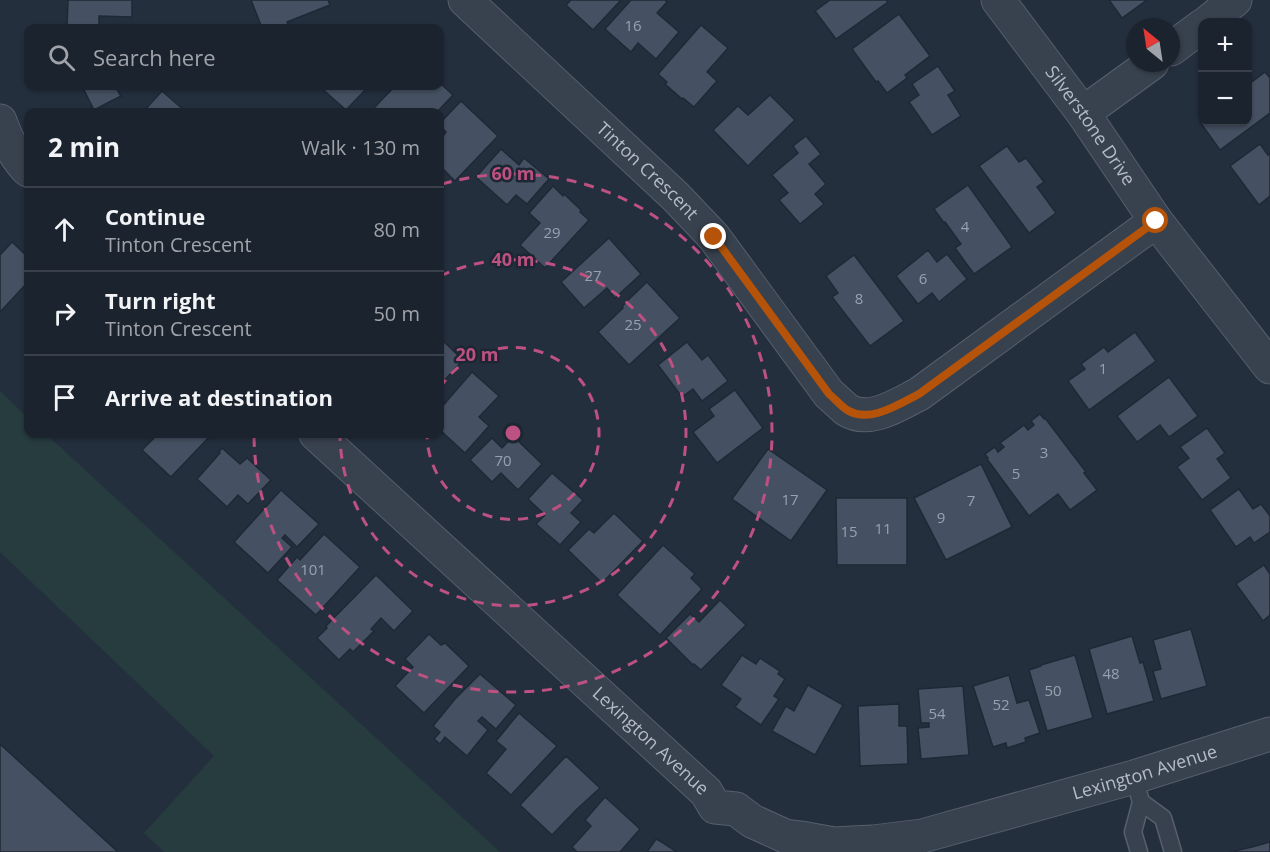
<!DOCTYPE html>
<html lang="en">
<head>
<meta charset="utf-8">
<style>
  body { margin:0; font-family:"Open Sans",sans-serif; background:#282f3a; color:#f1f3f6 }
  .controls { position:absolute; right:18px; top:18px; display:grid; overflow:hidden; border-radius:12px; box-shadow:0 2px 4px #0004 }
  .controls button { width:54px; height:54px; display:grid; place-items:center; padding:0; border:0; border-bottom:2px solid #39404a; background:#1b232e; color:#f1f3f6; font:30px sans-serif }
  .compass { position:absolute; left:1126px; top:18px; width:54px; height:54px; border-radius:50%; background:#1b232e; box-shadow:0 2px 4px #0004; rotate:330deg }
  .stop { position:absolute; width:18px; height:18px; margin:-14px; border:4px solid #b45309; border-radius:50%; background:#fff }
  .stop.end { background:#b45309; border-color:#fff; box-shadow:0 2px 6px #0008 }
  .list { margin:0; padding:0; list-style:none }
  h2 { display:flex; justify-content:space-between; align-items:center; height:78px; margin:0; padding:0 24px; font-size:26px }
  h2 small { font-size:20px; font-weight:400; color:#a0a4aa }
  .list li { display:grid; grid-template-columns:39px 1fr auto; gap:18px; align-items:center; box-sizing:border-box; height:84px; padding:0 24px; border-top:2px solid #39404a }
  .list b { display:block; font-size:22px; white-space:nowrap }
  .list p { margin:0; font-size:20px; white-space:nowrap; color:#a0a4aa }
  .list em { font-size:20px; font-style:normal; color:#a0a4aa }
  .icon { flex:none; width:33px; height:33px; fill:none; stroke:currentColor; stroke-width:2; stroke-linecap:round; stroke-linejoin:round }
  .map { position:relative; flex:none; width:1270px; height:852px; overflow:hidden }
  .search { position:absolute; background:#1b232e; box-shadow:0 2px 4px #0004; left:24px; top:24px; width:420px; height:66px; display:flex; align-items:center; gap:15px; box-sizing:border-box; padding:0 21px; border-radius:12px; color:#a0a4aa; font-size:22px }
  .panel { position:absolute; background:#1b232e; box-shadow:0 2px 4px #0004; left:24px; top:108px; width:420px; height:330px; border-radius:12px }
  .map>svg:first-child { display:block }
  .green { fill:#263c3f }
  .building { fill:#455162; stroke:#1f2835; stroke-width:1.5 }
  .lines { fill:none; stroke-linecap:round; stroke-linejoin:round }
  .service-casing { stroke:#565f6c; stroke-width:19 }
  .minor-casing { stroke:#565f6c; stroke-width:35 }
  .tertiary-casing { stroke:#565f6c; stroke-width:35 }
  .service { stroke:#38414e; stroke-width:16 }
  .minor { stroke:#38414e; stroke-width:33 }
  .tertiary { stroke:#38414e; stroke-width:33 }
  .route { stroke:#b45309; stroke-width:8 }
  .ring { fill:none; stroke:#bd5182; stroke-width:3; stroke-dasharray:10 8 }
  .labels { text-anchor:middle; stroke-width:5; stroke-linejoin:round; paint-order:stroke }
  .number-label { font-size:15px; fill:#98a1af }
  .street-label { font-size:18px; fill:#b4bcc9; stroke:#1d2633 }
  .centre { fill:#bd5182; stroke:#1d2633; stroke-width:3 }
  .ring-label { font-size:18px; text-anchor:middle; font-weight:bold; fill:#bd5182; stroke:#1d2633; stroke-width:5; stroke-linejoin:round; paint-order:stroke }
</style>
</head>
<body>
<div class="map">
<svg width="1270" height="852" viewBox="0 0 1270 852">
  <rect width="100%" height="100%" fill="#242f3e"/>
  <polygon class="green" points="0,391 28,418 28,434 46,434 500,852 164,852 144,833 214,756 0,552"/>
  <g class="building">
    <polygon points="68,0 132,0 132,17 99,16 99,28 67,28"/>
    <polygon points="251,0 328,0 330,5 287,22 290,28 262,28"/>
    <polygon points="571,0 621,0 593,30 566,5"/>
    <polygon points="631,0 665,0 667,2 657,13 679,32 656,59 638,43 631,52 605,29"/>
    <polygon points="830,0 886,0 888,2 836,39 815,11"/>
    <polygon points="1109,0 1147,0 1122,18"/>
    <polygon points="899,14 930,56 905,75 907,78 887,93 878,81 876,82 852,49"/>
    <polygon points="701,25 728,48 707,72 717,81 694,107 683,98 682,99 665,84 667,82 658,74"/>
    <polygon points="938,66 955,91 948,95 961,116 932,135 909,102 919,95 912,84"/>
    <polygon points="1265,72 1270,78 1270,113 1220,150 1200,122 1202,120 1202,122 1248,122 1248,81 1249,84"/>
    <polygon points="440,83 453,95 437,112 425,112 424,111 423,112 379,112 374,108 395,86 440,86"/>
    <polygon points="82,86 120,86 116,88 121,96 94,110"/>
    <polygon points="319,86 369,86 346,110"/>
    <polygon points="162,91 186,112 143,112"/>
    <polygon points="770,95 795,120 748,166 713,130 738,106 748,115"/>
    <polygon points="461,101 498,136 455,181 440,166 440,140 446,132 440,126 440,123"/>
    <polygon points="806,136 821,154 809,164 826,184 815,194 824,204 800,224 779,200 788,193 772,175 798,153 793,146"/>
    <polygon points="1260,144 1268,155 1270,153 1270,196 1259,205 1230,166"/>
    <polygon points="1007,146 1019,162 1026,158 1044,182 1037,187 1056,213 1029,233 979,166"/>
    <polygon points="501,149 519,165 524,158 549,179 527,204 516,195 507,205 476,177"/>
    <polygon points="968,185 1012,247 974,274 955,248 961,244 945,222 944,223 934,209"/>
    <polygon points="553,186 563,196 564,194 581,210 580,212 589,220 545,268 520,245 540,223 529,213"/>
    <polygon points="609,238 641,274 615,298 607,288 584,308 561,282"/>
    <polygon points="12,242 28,257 28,282 0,312 0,255"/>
    <polygon points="928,250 937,262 947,254 967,279 939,302 932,293 918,304 896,276"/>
    <polygon points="854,255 904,321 870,346 832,297 838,293 826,276"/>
    <polygon points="647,282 680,318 629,365 598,332 623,308 622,307 626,302"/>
    <polygon points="1135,332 1156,361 1089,410 1068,381 1085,369 1081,364 1104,347 1108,352"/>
    <polygon points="440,338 463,360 440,385"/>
    <polygon points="687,342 702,360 708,355 728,381 702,401 693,389 682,397 658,365"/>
    <polygon points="472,372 499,396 479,417 489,426 465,453 440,430 440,409"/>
    <polygon points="1169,377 1198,416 1169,437 1160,425 1137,442 1117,416"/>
    <polygon points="735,390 763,428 717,463 693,432 714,416 709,409"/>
    <polygon points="1040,414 1044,419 1045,418 1086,472 1084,473 1097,490 1070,510 1058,494 1029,516 987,459 988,458 985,454 995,447 998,452 1004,447 1000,443 1024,425 1028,430 1034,425 1031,421"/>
    <polygon points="1207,428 1225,453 1217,459 1231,478 1202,500 1177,467 1189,458 1180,447"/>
    <polygon points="158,434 212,434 171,477 142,450"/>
    <polygon points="513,436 542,464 518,490 501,473 492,482 470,460 492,438 502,448"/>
    <polygon points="222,448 240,464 247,458 271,480 248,504 238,495 227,507 197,479 220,453 219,452"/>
    <polygon points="768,449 827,490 791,541 732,499"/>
    <polygon points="981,464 1012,527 946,560 914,498"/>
    <polygon points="552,473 583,500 571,513 581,522 560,545 536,524 545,515 528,499"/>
    <polygon points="1239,489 1253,509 1261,504 1270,516 1270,532 1254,543 1250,537 1236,547 1210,510"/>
    <polygon points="281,490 319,524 297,547 285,535 282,538 292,547 268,573 234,542"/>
    <polygon points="836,498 907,498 907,565 837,565"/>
    <polygon points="614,513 643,541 602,583 568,550 589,529 594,533"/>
    <polygon points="324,534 360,567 316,615 277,580 297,557 300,560"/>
    <polygon points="663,545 695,574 691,578 702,589 660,635 617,595"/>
    <polygon points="1264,565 1270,574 1270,615 1263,621 1236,584"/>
    <polygon points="376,575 413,611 394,631 381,618 371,629 374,631 353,652 350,649 339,660 317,638 327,628 326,626"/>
    <polygon points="720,600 746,625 701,670 694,664 693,665 666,638 690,614 699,622"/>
    <polygon points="1191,629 1207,686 1161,699 1153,671 1161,669 1153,640"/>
    <polygon points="429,634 441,645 445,643 469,666 424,713 395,686 413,667 405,659"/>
    <polygon points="1132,636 1140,663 1143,662 1154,701 1107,714 1089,649"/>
    <polygon points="742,655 756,664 760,658 780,671 778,674 785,679 774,696 779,699 761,725 735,707 741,699 721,685"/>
    <polygon points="1075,655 1093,718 1047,731 1029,670 1041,666 1041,665"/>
    <polygon points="480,674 516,705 496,729 482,717 478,721 488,730 467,756 445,737 440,744 434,739 440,732 433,726 455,699"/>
    <polygon points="1009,675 1017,703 1029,700 1040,733 1025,738 1026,742 1007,748 1006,743 993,747 973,686"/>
    <polygon points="808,685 843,705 815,755 772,731 786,706 794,711"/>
    <polygon points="963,686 969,755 921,759 918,728 929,727 929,723 921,723 918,689"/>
    <polygon points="899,704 899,726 907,726 908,764 860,766 858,706"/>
    <polygon points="519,713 557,746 511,795 486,773 506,749 496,741"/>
    <polygon points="0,744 118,852 0,852"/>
    <polygon points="566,756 600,788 576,810 552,835 520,805"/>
    <polygon points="605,797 640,829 620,852 577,852 572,847 591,826 585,820"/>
    <polygon points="656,839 660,841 677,852 647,852"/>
    <polygon points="1270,842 1270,852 1230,852 1252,847"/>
  </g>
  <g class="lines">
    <defs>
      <g id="service">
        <polyline points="1134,777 1141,802 1133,832 1139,852"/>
        <polyline points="1141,802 1163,818 1173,852"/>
      </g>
      <g id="minor">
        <path id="s1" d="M465,0L676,197L714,237L829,394C835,399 841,405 847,410C870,424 899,404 919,394L1156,221"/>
        <polyline points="1208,22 1235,0"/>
        <polyline points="1171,49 1202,26"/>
        <polyline points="1083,113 1152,63"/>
        <path d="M0,121C6,138 16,158 28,170"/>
        <path id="s2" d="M316,434L706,792L715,807L736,809L752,821L785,836L801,838L834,844L873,842L922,836L1134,777L1270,734"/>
      </g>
      <g id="tertiary">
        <path id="s3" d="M998,0L1083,113L1156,221L1270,367"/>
      </g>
    </defs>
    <use href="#service" class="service-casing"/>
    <use href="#minor" class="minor-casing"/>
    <use href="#tertiary" class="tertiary-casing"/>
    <use href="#service" class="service"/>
    <use href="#minor" class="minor"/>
    <use href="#tertiary" class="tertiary"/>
  </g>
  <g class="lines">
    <path class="route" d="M714,237L829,394C835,399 841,406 847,410C870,424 899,404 919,394L1156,221"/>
  </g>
  <g class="ring">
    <path d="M440 388A86 86 0 1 1 427 434"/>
    <path d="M440 276A173 173 0 1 1 340 435"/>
    <path d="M442 184A259 259 0 1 1 254 435"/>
  </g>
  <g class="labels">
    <g class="number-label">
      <text x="633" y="31">16</text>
      <text x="965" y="232">4</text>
      <text x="552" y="238">29</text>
      <text x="593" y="281">27</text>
      <text x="923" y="284">6</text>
      <text x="859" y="304">8</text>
      <text x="633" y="330">25</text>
      <text x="1103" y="374">1</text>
      <text x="1044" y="458">3</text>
      <text x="503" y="466">70</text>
      <text x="1016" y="479">5</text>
      <text x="790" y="505">17</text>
      <text x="971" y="506">7</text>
      <text x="941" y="523">9</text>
      <text x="883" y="534">11</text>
      <text x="849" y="537">15</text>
      <text x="313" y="575">101</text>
      <text x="1111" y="679">48</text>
      <text x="1053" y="696">50</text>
      <text x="1001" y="710">52</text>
      <text x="937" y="719">54</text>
    </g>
    <g class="street-label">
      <text dy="6" stroke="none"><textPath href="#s3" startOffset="156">Silverstone Drive</textPath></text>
      <text dy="6" stroke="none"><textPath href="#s1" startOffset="250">Tinton Crescent</textPath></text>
      <text dy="6" stroke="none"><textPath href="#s2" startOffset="454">Lexington Avenue</textPath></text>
      <text dy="6" stroke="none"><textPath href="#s2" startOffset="994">Lexington Avenue</textPath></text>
    </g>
  </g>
  <circle cx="513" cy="433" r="9" class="centre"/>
  <g class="ring-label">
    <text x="513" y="180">60 m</text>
    <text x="513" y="266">40 m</text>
    <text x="477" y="361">20 m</text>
  </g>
</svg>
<div class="controls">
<button>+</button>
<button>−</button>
</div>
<svg class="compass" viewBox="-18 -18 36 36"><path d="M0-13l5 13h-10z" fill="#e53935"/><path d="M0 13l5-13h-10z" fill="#a0a4aa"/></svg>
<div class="stop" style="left:1156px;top:221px"></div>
<div class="stop end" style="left:714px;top:237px"></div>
<div class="search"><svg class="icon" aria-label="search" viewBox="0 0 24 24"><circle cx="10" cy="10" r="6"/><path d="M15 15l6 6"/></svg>Search here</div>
<section class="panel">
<h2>2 min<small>Walk · 130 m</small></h2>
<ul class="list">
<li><svg class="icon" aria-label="ahead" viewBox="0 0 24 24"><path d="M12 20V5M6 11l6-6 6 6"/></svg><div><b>Continue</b><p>Tinton Crescent</p></div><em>80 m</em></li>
<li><svg class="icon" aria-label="right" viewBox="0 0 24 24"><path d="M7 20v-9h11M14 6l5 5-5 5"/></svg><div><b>Turn right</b><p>Tinton Crescent</p></div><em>50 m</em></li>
<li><svg class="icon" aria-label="arrive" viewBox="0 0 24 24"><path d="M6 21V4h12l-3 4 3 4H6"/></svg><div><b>Arrive at destination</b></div></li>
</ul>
</section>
</div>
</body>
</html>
